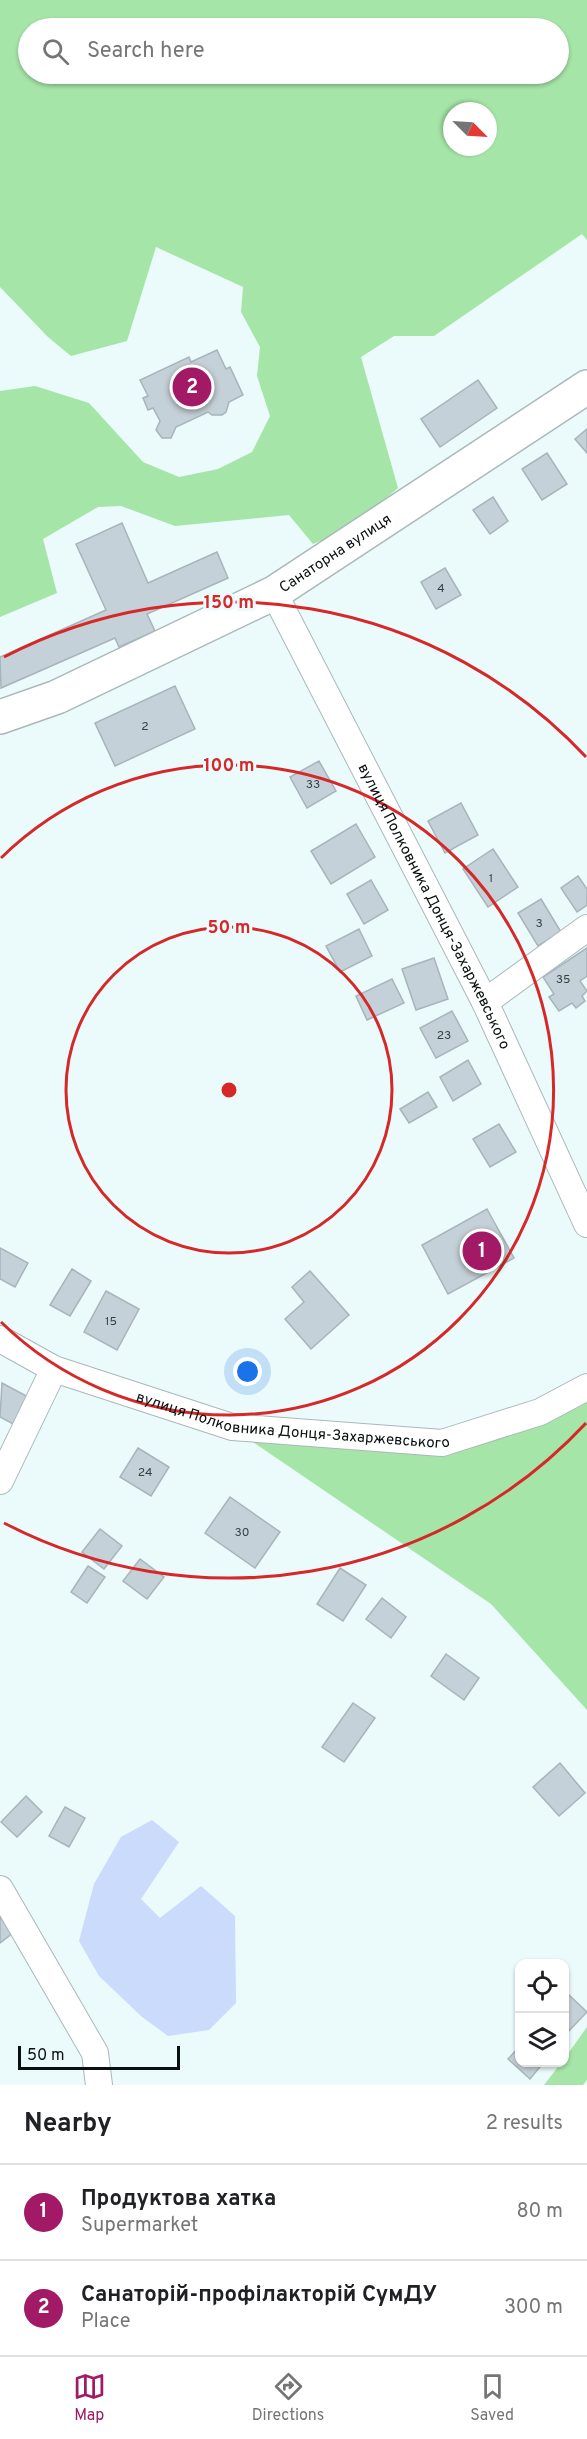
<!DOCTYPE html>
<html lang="en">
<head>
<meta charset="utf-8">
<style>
  body { margin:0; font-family:Overpass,sans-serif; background:#f2f2f2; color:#202124 }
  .controls { position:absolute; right:18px; bottom:18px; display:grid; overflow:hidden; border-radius:12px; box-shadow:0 2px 4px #0004 }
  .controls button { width:54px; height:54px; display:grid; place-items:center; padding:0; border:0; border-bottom:2px solid #e0e0e0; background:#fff; color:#202124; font:30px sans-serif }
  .compass { position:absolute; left:443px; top:102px; width:54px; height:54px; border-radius:50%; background:#fff; box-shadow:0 2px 4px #0004; rotate:114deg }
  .scale { position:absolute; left:18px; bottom:15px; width:162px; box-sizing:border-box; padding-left:6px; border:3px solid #0a0f10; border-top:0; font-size:16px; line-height:21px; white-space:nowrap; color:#0a0f10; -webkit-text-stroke:4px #ebfafb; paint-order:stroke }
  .you { position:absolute; left:248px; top:1372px; width:21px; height:21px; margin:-15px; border:4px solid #fff; border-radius:50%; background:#1a73e8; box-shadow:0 0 0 9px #1a73e833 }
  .badge { display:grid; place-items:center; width:39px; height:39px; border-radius:50%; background:#a21a65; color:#fff; font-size:20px; font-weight:700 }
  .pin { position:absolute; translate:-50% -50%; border:3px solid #fff; box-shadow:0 2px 6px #0006 }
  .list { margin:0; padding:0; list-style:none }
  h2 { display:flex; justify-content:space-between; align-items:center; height:78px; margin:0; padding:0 24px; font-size:26px }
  h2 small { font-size:20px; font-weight:400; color:#757577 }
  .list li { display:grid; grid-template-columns:39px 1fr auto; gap:18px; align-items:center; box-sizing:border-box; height:96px; padding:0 24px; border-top:2px solid #e0e0e0 }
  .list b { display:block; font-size:22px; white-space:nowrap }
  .list p { margin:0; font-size:20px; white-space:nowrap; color:#757577 }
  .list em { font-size:20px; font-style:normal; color:#757577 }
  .icon { flex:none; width:33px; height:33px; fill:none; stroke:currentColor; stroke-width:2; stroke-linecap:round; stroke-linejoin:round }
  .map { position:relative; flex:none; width:587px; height:2085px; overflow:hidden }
  .search { position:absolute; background:#fff; box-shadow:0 2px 4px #0004; left:18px; right:18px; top:18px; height:66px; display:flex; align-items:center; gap:15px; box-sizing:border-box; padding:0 21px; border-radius:33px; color:#757577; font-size:22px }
  .sheet { height:270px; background:#fff }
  nav { display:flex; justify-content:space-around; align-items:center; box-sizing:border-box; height:84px; border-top:2px solid #e0e0e0; background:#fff; font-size:16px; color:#757577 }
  nav a { display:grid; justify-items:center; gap:3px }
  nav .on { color:#a21a65 }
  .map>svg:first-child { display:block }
  .green { fill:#a6e5a8; fill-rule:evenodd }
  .water { fill:#cbdbfb }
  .building { fill:#c5d1d8; stroke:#a8b4bb; stroke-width:1.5 }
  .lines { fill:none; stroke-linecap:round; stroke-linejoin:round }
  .minor-casing { stroke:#aab8ba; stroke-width:28 }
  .secondary-casing { stroke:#aab8ba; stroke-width:36 }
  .minor { stroke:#fff; stroke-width:26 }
  .secondary { stroke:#fff; stroke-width:33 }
  .ring { fill:none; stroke:#d62828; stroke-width:3 }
  .labels { text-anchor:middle; stroke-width:6; stroke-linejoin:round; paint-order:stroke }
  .number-label { font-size:12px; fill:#394042 }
  .street-label { font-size:15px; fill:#0a0f10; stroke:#ebfafb }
  .centre { fill:#d62828; stroke:#ebfafb; stroke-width:3 }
  .ring-label { font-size:18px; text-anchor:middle; font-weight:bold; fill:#d62828; stroke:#ebfafb; stroke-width:6; stroke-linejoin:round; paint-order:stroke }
</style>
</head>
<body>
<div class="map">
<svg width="587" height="2085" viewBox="0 0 587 2085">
  <rect width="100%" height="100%" fill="#ebfafb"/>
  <g class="green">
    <path d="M0,0H587V240L582,234L434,336H394L361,357L398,488L350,529L313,544L289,515L175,526L121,506L98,507L43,539L57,593L0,617V391L35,386L89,403L143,462L179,477L218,469L252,452L270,416L257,376L260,347L241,312L243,287L156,247L127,341L71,356L48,337L0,287ZM28,28H558V74H28ZM452,111H488V147H452Z"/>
    <polygon points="587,1401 587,1710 491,1604 241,1434 444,1452"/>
    <polygon points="587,2027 587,2080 583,2085 544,2085 561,2063 564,2062 565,2058"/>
  </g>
  <polygon class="water" points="152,1820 179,1842 141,1899 160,1918 201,1886 235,1916 236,2003 209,2030 168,2036 141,2016 99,1976 79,1941 94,1884 121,1837"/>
  <g class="building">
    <polygon points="217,350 226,369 230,367 243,395 229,402 226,412 222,415 212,415 208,412 176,427 171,438 162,438 156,430 160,421 153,408 148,410 143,398 148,396 140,380 189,357 191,362"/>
    <polygon points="478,380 497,408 440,447 421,419"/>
    <polygon points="587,429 587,453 575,439"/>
    <polygon points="547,453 567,484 542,500 522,469"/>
    <polygon points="493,497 508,521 490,534 473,510"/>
    <polygon points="122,523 148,583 217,552 228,578 147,614 155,631 119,647 115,638 1,688 0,657 106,610 76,544"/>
    <polygon points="445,568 461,595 436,609 421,582"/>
    <polygon points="175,686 195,729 115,766 95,723"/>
    <polygon points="319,761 336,791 307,808 290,777"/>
    <polygon points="461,803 478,835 445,853 428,821"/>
    <polygon points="356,824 375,857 331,884 311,851"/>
    <polygon points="493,849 518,887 488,907 463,869"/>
    <polygon points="578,876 587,889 587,905 577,912 561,888"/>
    <polygon points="371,880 388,910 364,924 347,894"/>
    <polygon points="541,899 561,932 538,946 518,913"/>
    <polygon points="359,929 372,956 340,972 326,946"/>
    <polygon points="587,948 587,976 580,981 587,991 582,996 585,1001 576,1008 572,1003 559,1011 549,997 554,994 543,977"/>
    <polygon points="434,958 448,999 416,1010 402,969"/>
    <polygon points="392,979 404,1003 367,1020 356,996"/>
    <polygon points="452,1011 468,1041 436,1058 420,1028"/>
    <polygon points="468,1060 481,1084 453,1101 440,1077"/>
    <polygon points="428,1092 437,1107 409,1123 400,1109"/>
    <polygon points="499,1124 516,1152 490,1167 473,1139"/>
    <polygon points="487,1209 514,1258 448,1294 422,1245"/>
    <polygon points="0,1248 28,1263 15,1287 0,1279"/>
    <polygon points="72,1269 91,1281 70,1316 50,1305"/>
    <polygon points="310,1271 349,1315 311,1349 285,1319 304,1302 292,1287"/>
    <polygon points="106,1291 139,1309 117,1350 84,1332"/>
    <polygon points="2,1383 32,1399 17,1426 0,1417"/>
    <polygon points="138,1448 169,1467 151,1496 120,1477"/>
    <polygon points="230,1497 280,1532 255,1568 205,1533"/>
    <polygon points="100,1529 122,1546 104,1569 82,1552"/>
    <polygon points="140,1559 164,1577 147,1599 123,1581"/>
    <polygon points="88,1566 105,1577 87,1603 71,1592"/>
    <polygon points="340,1568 366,1585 343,1621 317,1604"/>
    <polygon points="382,1598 406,1617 391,1638 366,1619"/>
    <polygon points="446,1654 479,1678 464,1700 431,1676"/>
    <polygon points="353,1703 375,1718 344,1762 322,1747"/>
    <polygon points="560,1763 585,1793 559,1816 533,1787"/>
    <polygon points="26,1796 42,1812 17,1837 1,1822"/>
    <polygon points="65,1807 85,1818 69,1847 49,1836"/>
    <polygon points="0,1917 13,1933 0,1943"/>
    <polygon points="569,1995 587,2012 564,2036 564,1999"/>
    <polygon points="520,2046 520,2062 544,2062 530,2079 508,2059"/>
  </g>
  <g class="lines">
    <defs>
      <g id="minor">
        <path id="s1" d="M274,593L485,1002L587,1224"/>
        <polyline points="485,1002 587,928"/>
        <path id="s2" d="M0,1339L54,1369L232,1427L442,1443L540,1412L587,1387"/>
        <polyline points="0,1481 54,1369"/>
        <polyline points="0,1889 95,2053 99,2085"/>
      </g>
      <g id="secondary">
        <path id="s3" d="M0,717L57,697L274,593L587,387"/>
      </g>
    </defs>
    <use href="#minor" class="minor-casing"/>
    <use href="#secondary" class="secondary-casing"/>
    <use href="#minor" class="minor"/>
    <use href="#secondary" class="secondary"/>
  </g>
  <g class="ring">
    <circle cx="229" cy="1090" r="163"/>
    <path d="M1 858A325 325 0 1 1 1 1322"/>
    <path d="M586 1423A488 488 0 0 1 4 1523M4 657A488 488 0 0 1 586 757"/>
  </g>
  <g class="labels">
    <g class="number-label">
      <text x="441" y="592">4</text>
      <text x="145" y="730">2</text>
      <text x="313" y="788">33</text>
      <text x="491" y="882">1</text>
      <text x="539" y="927">3</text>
      <text x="563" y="983">35</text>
      <text x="444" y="1039">23</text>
      <text x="111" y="1325">15</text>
      <text x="145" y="1476">24</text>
      <text x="242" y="1536">30</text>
    </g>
    <g class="street-label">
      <text dy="5" stroke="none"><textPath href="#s3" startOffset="374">Санаторна вулиця</textPath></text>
      <text dy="5" stroke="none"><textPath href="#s1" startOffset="352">вулиця Полковника Донця-Захаржевського</textPath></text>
      <text dy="5" stroke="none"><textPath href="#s2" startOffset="308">вулиця Полковника Донця-Захаржевського</textPath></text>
    </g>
  </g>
  <circle cx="229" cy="1090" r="9" class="centre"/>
  <g class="ring-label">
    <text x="229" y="608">150 m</text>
    <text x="229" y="771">100 m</text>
    <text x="229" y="933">50 m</text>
  </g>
</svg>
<div class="controls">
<button><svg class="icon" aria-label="locate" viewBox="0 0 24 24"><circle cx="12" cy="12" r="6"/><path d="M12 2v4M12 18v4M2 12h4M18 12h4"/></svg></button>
<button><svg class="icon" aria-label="layers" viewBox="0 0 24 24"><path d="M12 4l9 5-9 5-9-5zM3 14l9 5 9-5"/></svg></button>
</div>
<svg class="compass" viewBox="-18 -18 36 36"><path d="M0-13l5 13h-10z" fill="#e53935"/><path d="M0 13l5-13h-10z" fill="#757577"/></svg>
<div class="scale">50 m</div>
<div class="you"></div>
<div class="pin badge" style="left:482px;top:1251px">1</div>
<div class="pin badge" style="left:192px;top:387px">2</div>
<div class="search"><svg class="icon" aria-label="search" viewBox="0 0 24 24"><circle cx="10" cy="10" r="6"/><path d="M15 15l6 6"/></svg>Search here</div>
</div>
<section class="sheet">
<h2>Nearby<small>2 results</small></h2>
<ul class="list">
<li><span class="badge">1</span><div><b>Продуктова хатка</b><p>Supermarket</p></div><em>80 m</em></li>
<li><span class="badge">2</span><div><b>Санаторій-профілакторій СумДУ</b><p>Place</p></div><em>300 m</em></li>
</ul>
</section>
<nav>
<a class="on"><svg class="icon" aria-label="map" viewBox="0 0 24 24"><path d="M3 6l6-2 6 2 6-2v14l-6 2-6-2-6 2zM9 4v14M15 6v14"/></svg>Map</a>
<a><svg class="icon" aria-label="directions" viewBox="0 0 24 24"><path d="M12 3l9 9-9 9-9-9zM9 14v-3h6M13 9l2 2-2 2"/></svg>Directions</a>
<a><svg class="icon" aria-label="saved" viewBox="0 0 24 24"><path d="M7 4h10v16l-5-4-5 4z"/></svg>Saved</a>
</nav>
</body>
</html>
